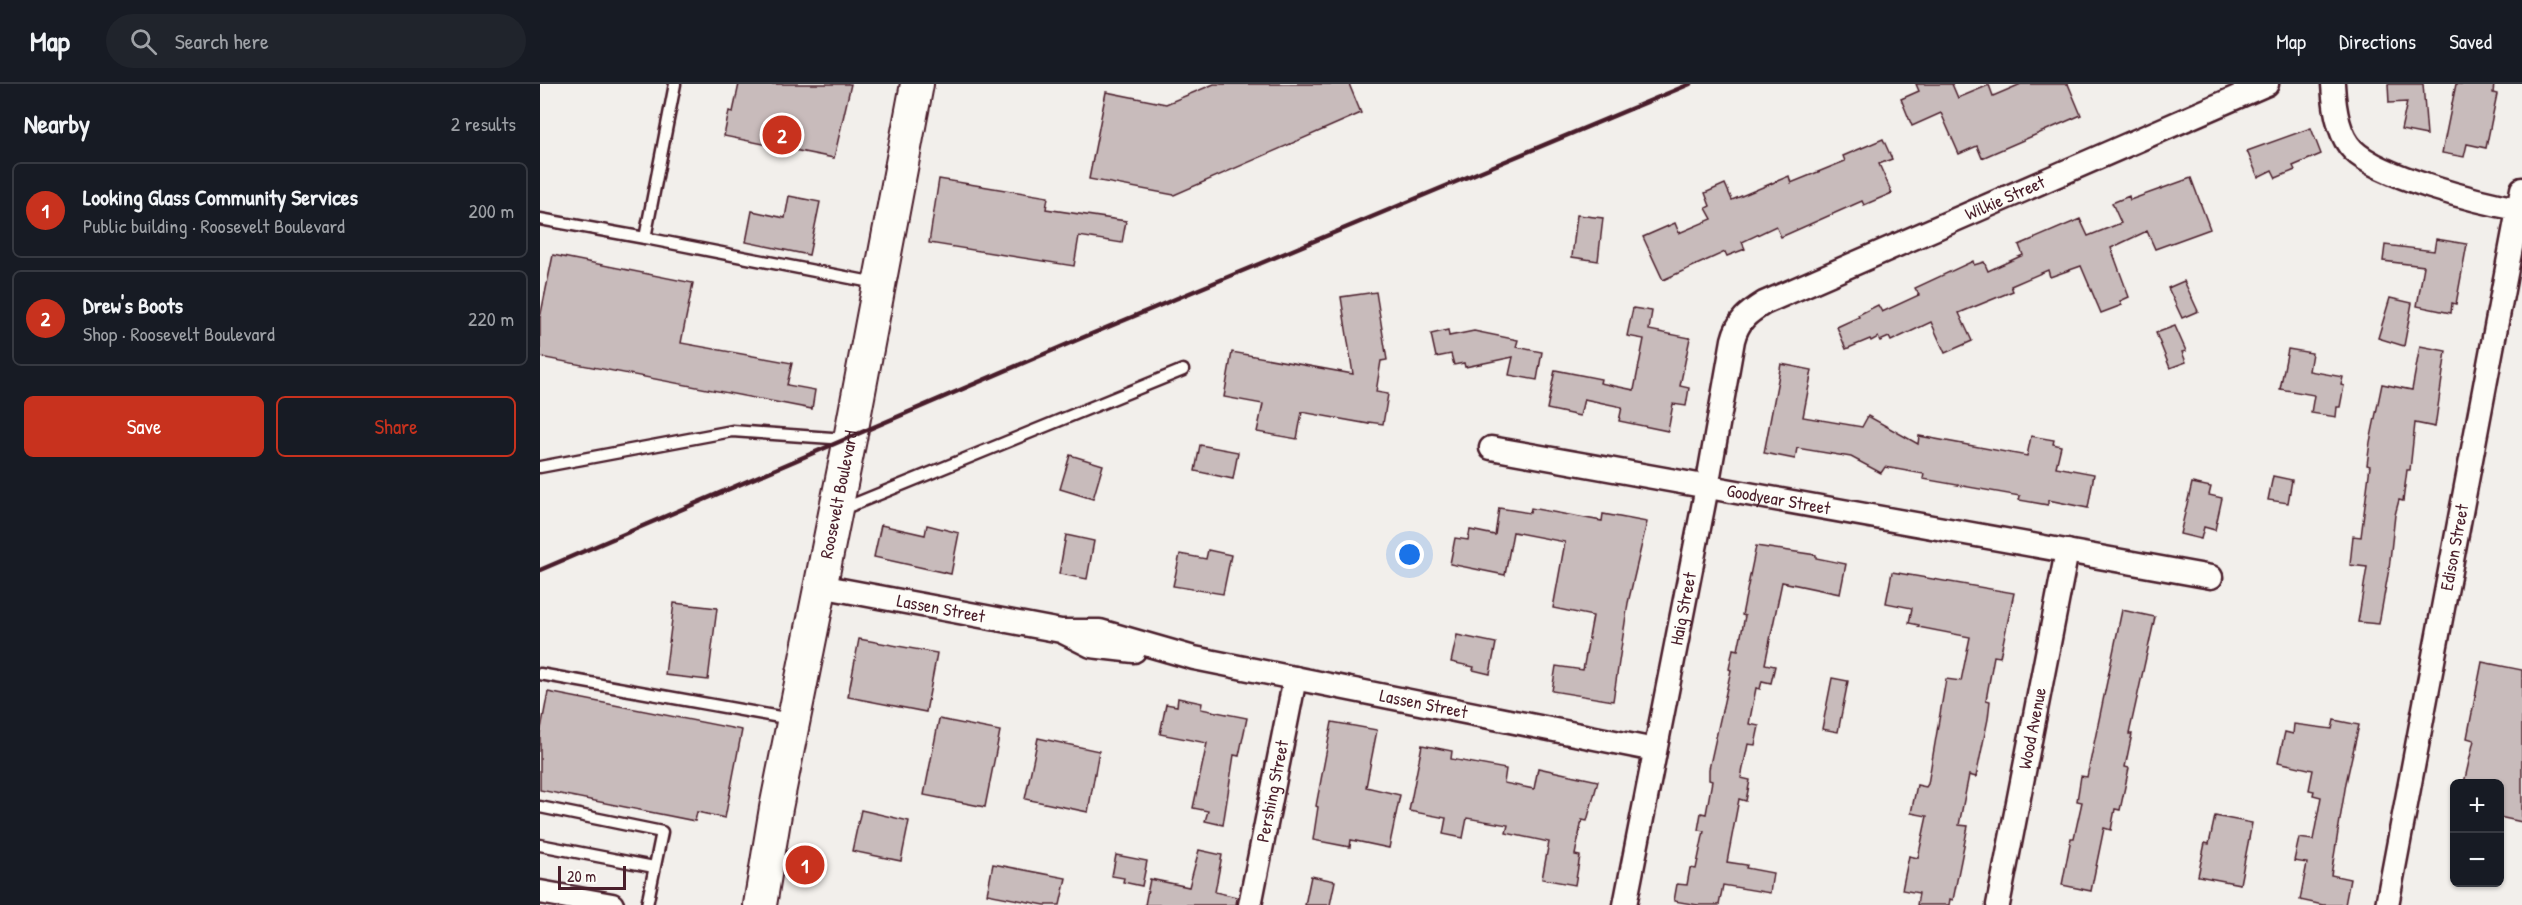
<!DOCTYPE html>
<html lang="en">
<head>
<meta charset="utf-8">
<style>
  body { margin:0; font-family:"Patrick Hand",sans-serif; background:#20242c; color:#f1f3f6 }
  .controls { position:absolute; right:18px; bottom:18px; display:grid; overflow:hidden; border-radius:9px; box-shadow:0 2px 4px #0004 }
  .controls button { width:54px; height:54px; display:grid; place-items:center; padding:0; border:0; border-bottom:2px solid #363941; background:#171b24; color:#f1f3f6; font:30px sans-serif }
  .scale { position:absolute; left:18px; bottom:15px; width:68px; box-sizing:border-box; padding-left:6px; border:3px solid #4a1f2b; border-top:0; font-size:16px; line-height:21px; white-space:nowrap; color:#4a1f2b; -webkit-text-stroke:4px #fdfcf7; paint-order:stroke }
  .you { position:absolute; left:870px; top:471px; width:21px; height:21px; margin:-15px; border:4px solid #fff; border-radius:50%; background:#1a73e8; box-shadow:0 0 0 9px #1a73e833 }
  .badge { display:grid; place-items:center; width:39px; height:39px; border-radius:50%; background:#c8321e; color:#fff; font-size:20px; font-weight:700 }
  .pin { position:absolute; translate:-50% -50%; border:3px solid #fff; box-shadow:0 2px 6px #0006 }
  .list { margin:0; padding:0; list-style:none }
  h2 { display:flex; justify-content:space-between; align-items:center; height:78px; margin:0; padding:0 24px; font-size:26px }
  h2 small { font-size:20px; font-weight:400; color:#9ea1a6 }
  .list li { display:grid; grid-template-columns:39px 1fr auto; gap:18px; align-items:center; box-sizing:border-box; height:96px; margin:0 12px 12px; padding:0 12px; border:2px solid #363941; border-radius:9px }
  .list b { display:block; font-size:22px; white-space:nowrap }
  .list p { margin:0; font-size:20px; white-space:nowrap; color:#9ea1a6 }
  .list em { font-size:20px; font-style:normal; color:#9ea1a6 }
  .actions { display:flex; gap:12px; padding:18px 24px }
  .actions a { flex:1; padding:14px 0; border:2px solid #c8321e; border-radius:9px; text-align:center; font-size:21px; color:#c8321e }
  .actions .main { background:#c8321e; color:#fff }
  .icon { flex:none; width:33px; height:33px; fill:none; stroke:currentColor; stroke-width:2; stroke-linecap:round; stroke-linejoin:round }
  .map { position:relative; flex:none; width:1982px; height:821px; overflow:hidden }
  header { display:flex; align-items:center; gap:36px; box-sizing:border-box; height:84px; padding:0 30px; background:#171b24; border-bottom:2px solid #363941 }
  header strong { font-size:28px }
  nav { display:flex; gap:33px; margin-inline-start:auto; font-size:21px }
  .search { width:420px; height:54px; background:#20242c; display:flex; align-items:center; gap:15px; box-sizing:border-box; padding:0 21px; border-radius:33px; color:#9ea1a6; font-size:22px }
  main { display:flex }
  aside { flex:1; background:#171b24 }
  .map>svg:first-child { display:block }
  .building { fill:#c8bbbb; stroke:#4a1f2b; stroke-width:1.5 }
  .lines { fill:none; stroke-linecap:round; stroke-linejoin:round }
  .service-casing { stroke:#4a1f2b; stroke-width:15 }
  .minor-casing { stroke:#4a1f2b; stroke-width:27 }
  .secondary-casing { stroke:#4a1f2b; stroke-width:36 }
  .service { stroke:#fdfcf7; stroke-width:10 }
  .minor { stroke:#fdfcf7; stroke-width:22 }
  .secondary { stroke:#fdfcf7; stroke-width:32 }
  .rail { stroke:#4a1f2b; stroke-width:4.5 }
  .labels { text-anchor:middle; stroke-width:4.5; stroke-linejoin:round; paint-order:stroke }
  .street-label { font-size:18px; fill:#4a1f2b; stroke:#fdfcf7 }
</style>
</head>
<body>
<header>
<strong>Map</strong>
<div class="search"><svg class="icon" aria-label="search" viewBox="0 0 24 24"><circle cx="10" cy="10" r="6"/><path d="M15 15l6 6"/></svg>Search here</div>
<nav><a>Map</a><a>Directions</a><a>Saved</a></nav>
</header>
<main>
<aside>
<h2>Nearby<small>2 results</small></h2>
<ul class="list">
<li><span class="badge">1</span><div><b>Looking Glass Community Services</b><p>Public building · Roosevelt Boulevard</p></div><em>200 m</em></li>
<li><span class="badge">2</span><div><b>Drew's Boots</b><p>Shop · Roosevelt Boulevard</p></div><em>220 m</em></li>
</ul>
<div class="actions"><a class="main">Save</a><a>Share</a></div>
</aside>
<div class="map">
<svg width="1982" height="821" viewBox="0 0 1982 821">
  <rect width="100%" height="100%" fill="#f2efeb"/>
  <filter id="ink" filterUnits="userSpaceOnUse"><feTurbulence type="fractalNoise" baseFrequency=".0167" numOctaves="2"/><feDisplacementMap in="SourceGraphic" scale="12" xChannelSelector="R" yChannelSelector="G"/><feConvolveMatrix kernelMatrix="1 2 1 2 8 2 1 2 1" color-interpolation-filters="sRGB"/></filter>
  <g filter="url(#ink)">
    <g class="building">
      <polygon points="199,0 311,0 294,74 184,52 189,27 193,28"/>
      <polygon points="674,0 809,0 821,29 634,111 549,95 566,8 626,20"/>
      <polygon points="1376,0 1412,0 1418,14 1449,1 1453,12 1481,0 1528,0 1541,31 1442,74 1437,62 1419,70 1401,29 1372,42 1361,15 1379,7"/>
      <polygon points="1848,0 1883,0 1887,51 1861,46 1867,18 1849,19"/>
      <polygon points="1916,0 1954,0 1953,9 1957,10 1946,64 1927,60 1924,73 1902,69"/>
      <polygon points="1771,44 1781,70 1753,82 1755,86 1736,94 1732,86 1718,93 1707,67"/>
      <polygon points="1343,55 1352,75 1339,80 1352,109 1324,121 1322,117 1241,153 1236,142 1202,158 1205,165 1187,172 1185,168 1123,196 1103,153 1135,139 1139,149 1172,135 1166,124 1170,122 1165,109 1185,100 1192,116 1249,92 1251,99 1305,77 1303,72"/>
      <polygon points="1651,94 1670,145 1615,165 1607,147 1571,164 1589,213 1580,217 1582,221 1561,229 1541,182 1510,193 1508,186 1471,202 1473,207 1419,229 1432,257 1405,269 1391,238 1351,257 1349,253 1340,257 1338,253 1331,257 1330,255 1306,265 1297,243 1319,233 1318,231 1338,221 1342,228 1379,211 1375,204 1433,177 1434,181 1444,178 1448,187 1483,171 1479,161 1540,135 1548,152 1581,139 1572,119 1589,112 1590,116"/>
      <polygon points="399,95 508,113 506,125 586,137 582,159 539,152 534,182 389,159"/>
      <polygon points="249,112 280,118 269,171 206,158 212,127 245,134"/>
      <polygon points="1037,131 1063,134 1058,177 1032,173"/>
      <polygon points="1896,155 1927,160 1916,220 1912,219 1911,229 1877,222 1884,182 1843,177 1845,161 1894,167"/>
      <polygon points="13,171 153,199 141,259 252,279 247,301 275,306 272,325 0,273 0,234"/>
      <polygon points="1644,197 1658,227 1642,234 1628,204"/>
      <polygon points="836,208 847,276 841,277 836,308 848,310 843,340 829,338 829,340 762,328 757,355 717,348 723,320 684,313 692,268 813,290 801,213"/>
      <polygon points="1850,214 1872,219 1864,262 1838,254"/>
      <polygon points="1093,224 1112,227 1109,246 1150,254 1140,302 1149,304 1146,322 1133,320 1128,347 1079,337 1082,323 1044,315 1040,332 1007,325 1015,286 1061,295 1060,299 1094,306 1104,255 1087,252"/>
      <polygon points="1635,242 1646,267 1642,268 1646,278 1630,284 1616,249"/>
      <polygon points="908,246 909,252 934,247 978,256 976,263 1002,268 997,296 969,291 973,273 925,283 924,279 914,281 911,270 896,273 891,250"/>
      <polygon points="1880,262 1906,267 1895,343 1875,339 1870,386 1867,386 1863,417 1859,416 1855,431 1849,485 1839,540 1818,538 1827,483 1810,481 1813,452 1821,453 1830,382 1827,381 1830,358 1842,300 1872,306"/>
      <polygon points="1748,265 1772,269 1769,287 1803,293 1801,301 1804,302 1800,323 1797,323 1796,333 1771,329 1774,311 1740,305"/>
      <polygon points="1241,280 1272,286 1263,333 1322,343 1328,332 1378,360 1379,352 1487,372 1491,352 1514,356 1513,360 1521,362 1516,383 1554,390 1548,424 1508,416 1508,421 1479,416 1480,412 1383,395 1384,390 1345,383 1341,389 1311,373 1257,364 1255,375 1224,369"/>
      <polygon points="660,361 698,368 693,395 655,387"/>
      <polygon points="530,371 563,381 553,415 520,405"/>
      <polygon points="1733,392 1752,396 1748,419 1728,416"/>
      <polygon points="1652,399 1671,403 1669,411 1682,414 1675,446 1664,443 1661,455 1640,450"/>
      <polygon points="959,424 990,429 991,424 1062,437 1063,430 1107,438 1088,519 1073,617 1012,607 1016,582 1043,586 1053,532 1013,524 1025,458 973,448 965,491 910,480 915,454 928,456 930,446 955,451"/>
      <polygon points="341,441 385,451 387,441 419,449 411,490 334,473"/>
      <polygon points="526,451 554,457 547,495 519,490"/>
      <polygon points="1216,462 1276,471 1276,474 1306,480 1300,510 1242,498 1225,580 1235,582 1231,599 1222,597 1220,605 1216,604 1209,640 1219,642 1215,661 1208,660 1201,694 1210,696 1206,717 1199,715 1187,778 1207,781 1206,784 1233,789 1230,809 1183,801 1179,821 1158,821 1134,817 1137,800 1147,801 1150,784 1156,785 1164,747 1158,746 1161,729 1166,730 1172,697 1169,696 1169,685 1191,586 1189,585 1193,565 1198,566 1205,532 1202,531"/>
      <polygon points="668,466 691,471 683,510 633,502 640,470 666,475"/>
      <polygon points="1352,488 1474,509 1460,573 1454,572 1446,616 1450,617 1448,635 1436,693 1429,691 1419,741 1428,742 1413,816 1410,815 1409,821 1377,821 1379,809 1362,806 1369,772 1378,774 1387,732 1371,729 1377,701 1386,703 1388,700 1406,595 1421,597 1430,553 1378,543 1379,541 1369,539 1372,524 1346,519"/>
      <polygon points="134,519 177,524 168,596 125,591"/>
      <polygon points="1582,526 1615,533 1589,650 1592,650 1585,683 1589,684 1580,726 1575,725 1571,746 1564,744 1551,807 1522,801 1531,754 1534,754 1542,718 1537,717 1541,692 1547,693"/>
      <polygon points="917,551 956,559 950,590 933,586 934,583 911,578"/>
      <polygon points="319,555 397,569 386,628 308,613"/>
      <polygon points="1942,578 1982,586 1982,738 1959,733 1959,699 1924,699 1934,656 1927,654"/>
      <polygon points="1292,594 1308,597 1298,648 1282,645"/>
      <polygon points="8,608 202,646 185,734 157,728 155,737 0,706 0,650"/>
      <polygon points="638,614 662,619 661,625 707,634 699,672 694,671 683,741 665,737 668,727 653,724 667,659 620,650 626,620 637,622"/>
      <polygon points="399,635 460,647 445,723 384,711"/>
      <polygon points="1794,636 1819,641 1806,699 1791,791 1810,795 1805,821 1783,821 1760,816 1767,779 1754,777 1759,754 1773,756 1781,713 1773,711 1774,707 1769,706 1773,686 1738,678 1745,648 1753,650 1754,640 1792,645"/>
      <polygon points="792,638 837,646 826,703 860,711 849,764 811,756 810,763 773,756 778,723 776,722"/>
      <polygon points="498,654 559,667 548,728 485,715"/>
      <polygon points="882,661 912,667 911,675 966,685 964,699 994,705 998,684 1058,697 1047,737 1042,736 1035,771 1040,772 1035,801 1002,795 1009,758 966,749 968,741 927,734 923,754 903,750 906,734 869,727"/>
      <polygon points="321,726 369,737 361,777 312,767"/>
      <polygon points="1675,732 1712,739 1700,800 1658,792 1665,759 1669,760"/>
      <polygon points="659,766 682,771 675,808 697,813 696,821 605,821 610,795 649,803"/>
      <polygon points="576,771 607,777 602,802 583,798 584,794 572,792"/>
      <polygon points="453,780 526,794 520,821 505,821 447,810"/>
      <polygon points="771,792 795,797 790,821 765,821"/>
    </g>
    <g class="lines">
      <defs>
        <g id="service">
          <polyline points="135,0 105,154 336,199"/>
          <polyline points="0,135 105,154"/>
          <polyline points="0,383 192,347 306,355"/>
          <polyline points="300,426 643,286"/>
          <polyline points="0,590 251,635"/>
          <polyline points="0,723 122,748 107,821"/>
          <polyline points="0,761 114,783"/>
        </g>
        <g id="minor">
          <path d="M1793,0C1794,20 1798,51 1813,66C1840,93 1939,118 1978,125"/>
          <path id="s1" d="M951,364L1671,493"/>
          <path id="s2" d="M280,502L521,547H560L654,574L1115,666"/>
          <polyline points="525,549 551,562 594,567"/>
          <polyline points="0,808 72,821"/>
          <path id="s3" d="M710,821L755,594"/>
          <path id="s4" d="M1085,821L1167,403L1193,256C1198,236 1208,229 1224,219L1727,0"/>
          <path id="s5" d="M1458,821L1527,467"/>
          <path id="s6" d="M1847,821L1982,105"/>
        </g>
        <g id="secondary">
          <path id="s7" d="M220,821L236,724L310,355L377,0"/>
        </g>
      </defs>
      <use href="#service" class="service-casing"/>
      <use href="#minor" class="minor-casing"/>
      <use href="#secondary" class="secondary-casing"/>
      <use href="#service" class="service"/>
      <use href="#minor" class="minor"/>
      <use href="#secondary" class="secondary"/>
      <polyline class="rail" points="0,486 537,256 1150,0"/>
    </g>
  </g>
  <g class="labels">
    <g class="street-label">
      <text dy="6" stroke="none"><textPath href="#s4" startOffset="888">Wilkie Street</textPath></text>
      <text dy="6" stroke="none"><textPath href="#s7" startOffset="418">Roosevelt Boulevard</textPath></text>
      <text dy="6" stroke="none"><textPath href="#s1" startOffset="292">Goodyear Street</textPath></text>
      <text dy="6" stroke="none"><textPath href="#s6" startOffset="364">Edison Street</textPath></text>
      <text dy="6" stroke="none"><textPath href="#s2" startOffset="123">Lassen Street</textPath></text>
      <text dy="6" stroke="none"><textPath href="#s4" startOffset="302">Haig Street</textPath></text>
      <text dy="6" stroke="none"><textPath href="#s2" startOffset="616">Lassen Street</textPath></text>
      <text dy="6" stroke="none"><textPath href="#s5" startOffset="180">Wood Avenue</textPath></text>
      <text dy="6" stroke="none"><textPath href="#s3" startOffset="116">Pershing Street</textPath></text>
    </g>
  </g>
</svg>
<div class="controls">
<button>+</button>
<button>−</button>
</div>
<div class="scale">20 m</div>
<div class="you"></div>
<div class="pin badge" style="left:265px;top:781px">1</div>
<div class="pin badge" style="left:242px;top:51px">2</div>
</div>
</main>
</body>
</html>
